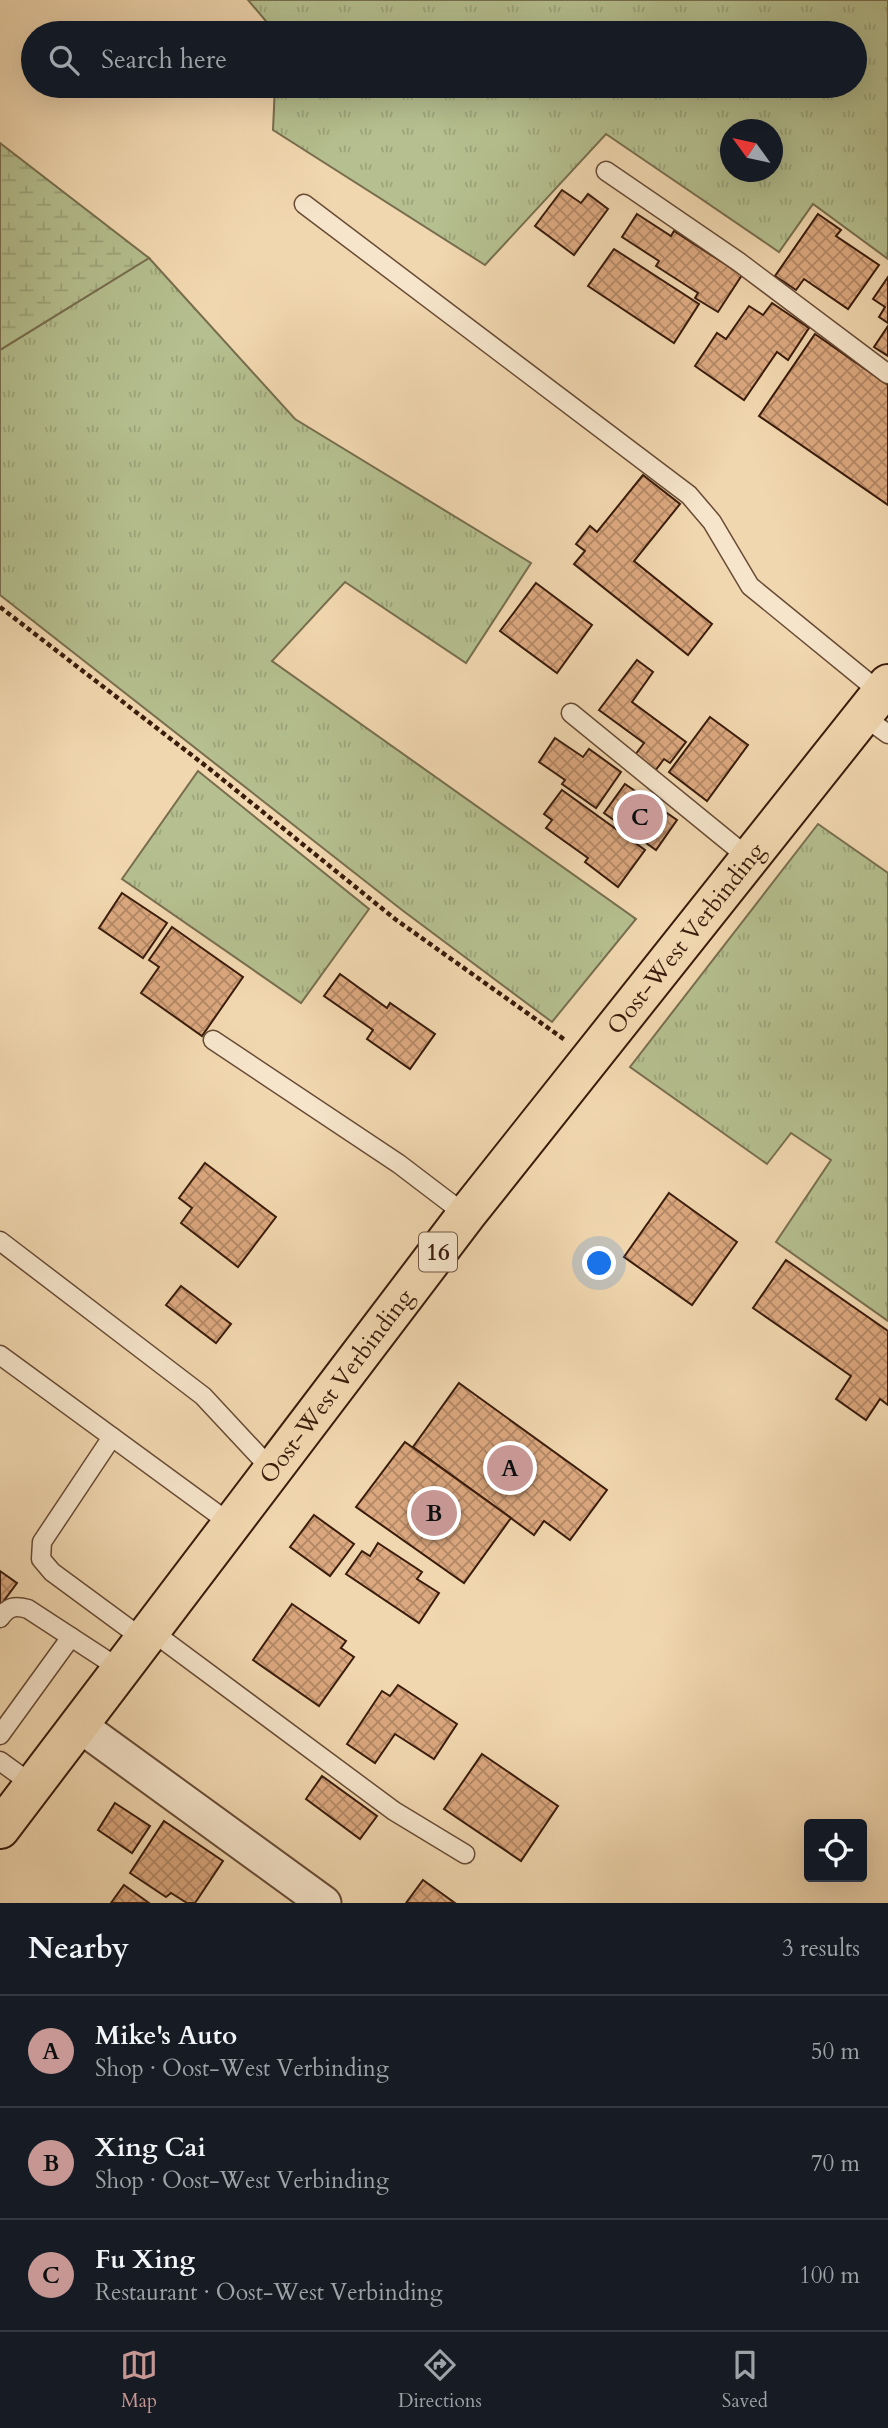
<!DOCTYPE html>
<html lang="en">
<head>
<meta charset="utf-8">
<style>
  body { margin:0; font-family:Cardo,serif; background:#242831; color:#f1f3f6 }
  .controls { position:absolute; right:21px; bottom:21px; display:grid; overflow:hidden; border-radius:7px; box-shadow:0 7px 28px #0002 }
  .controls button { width:63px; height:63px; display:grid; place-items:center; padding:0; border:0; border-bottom:2px solid #363941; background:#171b24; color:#f1f3f6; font:35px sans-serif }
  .compass { position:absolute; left:720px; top:119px; width:63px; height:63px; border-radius:50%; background:#171b24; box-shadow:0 7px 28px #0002; rotate:303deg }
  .you { position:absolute; left:600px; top:1264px; width:24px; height:24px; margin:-18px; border:5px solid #fff; border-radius:50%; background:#1a73e8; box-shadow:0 0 0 10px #1a73e833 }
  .badge { display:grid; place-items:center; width:46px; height:46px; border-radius:50%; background:#c59692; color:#111; font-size:23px; font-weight:700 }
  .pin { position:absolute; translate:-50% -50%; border:4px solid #fff; box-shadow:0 2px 7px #0006 }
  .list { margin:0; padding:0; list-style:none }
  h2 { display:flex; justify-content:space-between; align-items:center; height:91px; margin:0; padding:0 28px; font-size:30px }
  h2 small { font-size:23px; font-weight:400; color:#9ea1a6 }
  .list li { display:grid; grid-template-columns:46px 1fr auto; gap:21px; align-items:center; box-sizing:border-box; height:112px; padding:0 28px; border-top:2px solid #363941 }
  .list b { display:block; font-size:26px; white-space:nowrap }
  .list p { margin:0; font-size:23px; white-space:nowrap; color:#9ea1a6 }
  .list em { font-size:23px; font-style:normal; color:#9ea1a6 }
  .icon { flex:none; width:38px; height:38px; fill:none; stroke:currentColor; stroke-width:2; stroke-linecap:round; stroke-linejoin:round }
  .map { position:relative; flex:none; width:888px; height:1903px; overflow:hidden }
  .search { position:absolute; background:#171b24; box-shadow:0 7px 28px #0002; left:21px; right:21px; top:21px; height:77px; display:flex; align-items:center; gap:18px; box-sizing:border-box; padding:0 24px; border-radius:38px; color:#9ea1a6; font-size:26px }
  .sheet { height:427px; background:#171b24 }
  nav { display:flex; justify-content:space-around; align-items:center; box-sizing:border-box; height:98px; border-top:2px solid #363941; background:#171b24; font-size:19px; color:#9ea1a6 }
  nav a { display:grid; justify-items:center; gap:4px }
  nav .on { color:#c59692 }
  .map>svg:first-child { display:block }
  .grass { fill:url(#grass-tufts); stroke:#786e4e; stroke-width:2; fill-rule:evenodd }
  .wetland { fill:url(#wetland-marsh); stroke:#786e4e; stroke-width:2 }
  .building { fill:url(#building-cross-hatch); stroke:#3a1c0c; stroke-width:2 }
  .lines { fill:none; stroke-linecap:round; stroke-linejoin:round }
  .service-casing { stroke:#684b35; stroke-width:21 }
  .minor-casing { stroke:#684b35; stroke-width:37 }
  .primary-casing { stroke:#3a1c0c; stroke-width:42 }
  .path { stroke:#3a1c0c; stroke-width:4.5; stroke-dasharray:5 3.5; stroke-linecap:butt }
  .service { stroke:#f6e5cb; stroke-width:18 }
  .minor { stroke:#f6e5cb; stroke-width:33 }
  .primary { stroke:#f1d7af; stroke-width:38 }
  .labels { text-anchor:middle; stroke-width:5; stroke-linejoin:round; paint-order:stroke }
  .shield { fill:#f6e5cb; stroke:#725845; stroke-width:2 }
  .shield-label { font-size:23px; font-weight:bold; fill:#3a1c0c }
  .street-label { font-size:24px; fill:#3a1c0c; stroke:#f6e5cb }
</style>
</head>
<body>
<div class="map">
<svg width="888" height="1903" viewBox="0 0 888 1903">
  <defs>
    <pattern id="grass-tufts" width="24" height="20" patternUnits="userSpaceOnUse" patternTransform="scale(1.75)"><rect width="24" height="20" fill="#b5bf8f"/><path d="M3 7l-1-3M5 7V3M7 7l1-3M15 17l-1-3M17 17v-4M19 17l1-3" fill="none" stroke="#9ca47a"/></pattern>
    <pattern id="wetland-marsh" width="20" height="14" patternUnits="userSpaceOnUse" patternTransform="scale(1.75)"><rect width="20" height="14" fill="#b5bf8f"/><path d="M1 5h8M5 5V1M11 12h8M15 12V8" fill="none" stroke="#9ca47a"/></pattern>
    <pattern id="building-cross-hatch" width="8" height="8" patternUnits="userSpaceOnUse" patternTransform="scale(1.75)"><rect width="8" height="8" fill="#dca87f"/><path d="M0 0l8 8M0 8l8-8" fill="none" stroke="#b38866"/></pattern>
  </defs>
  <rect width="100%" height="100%" fill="#f1d7af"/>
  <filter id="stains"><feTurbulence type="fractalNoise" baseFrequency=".00286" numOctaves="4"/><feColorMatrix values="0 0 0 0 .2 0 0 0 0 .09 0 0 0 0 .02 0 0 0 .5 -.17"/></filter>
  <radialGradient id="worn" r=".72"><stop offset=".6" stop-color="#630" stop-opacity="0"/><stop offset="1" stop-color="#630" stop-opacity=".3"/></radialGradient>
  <g class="grass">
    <path d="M248,0H888V259L813,204L779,252L606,134L485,265L273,130L275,86H855V33H276ZM730,130H772V172H730Z"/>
    <polygon points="149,258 295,419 531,563 466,663 345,582 272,661 636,919 552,1022 402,910 0,595 0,350"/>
    <polygon points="198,771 369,909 301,1003 122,879"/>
    <polygon points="818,824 888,873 888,1321 776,1242 831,1160 791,1133 767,1164 630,1067"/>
  </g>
  <polygon class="wetland" points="0,143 149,258 0,350"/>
  <g class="building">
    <polygon points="562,190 581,203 588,194 608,209 574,255 535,226"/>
    <polygon points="637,214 671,236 674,231 742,275 718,312 695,298 698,293 656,266 659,261 622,237"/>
    <polygon points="818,214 841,230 836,236 879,265 848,309 804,279 796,290 775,276"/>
    <polygon points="614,249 699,304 674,343 588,286"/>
    <polygon points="888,277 888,323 879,317 885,307 873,299"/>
    <polygon points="772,303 809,328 788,360 777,352 744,400 695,366 717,333 726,339 749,306 763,315"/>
    <polygon points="888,326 888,356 874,347"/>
    <polygon points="815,334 888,385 888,505 759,416"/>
    <polygon points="643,475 680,504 634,561 712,624 688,655 574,564 585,551 576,544 590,526 597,532"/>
    <polygon points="536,583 592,625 557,673 500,631"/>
    <polygon points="637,660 653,672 632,702 686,742 670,763 664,759 655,771 635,755 644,743 599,710"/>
    <polygon points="710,717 748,745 707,801 669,772"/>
    <polygon points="555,738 583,757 589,749 621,772 596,808 562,784 565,780 539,762"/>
    <polygon points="625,784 677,820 656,850 604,813"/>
    <polygon points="562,790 645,850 618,887 585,862 588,858 546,828 552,820 544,814"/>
    <polygon points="122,893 167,923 143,958 99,928"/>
    <polygon points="172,927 243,977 202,1036 141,993 159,967 149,960"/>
    <polygon points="340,974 387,1008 390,1003 435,1034 410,1069 367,1039 373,1030 324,996"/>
    <polygon points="205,1163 276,1217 238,1267 181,1223 192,1208 179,1198"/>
    <polygon points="669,1193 737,1242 692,1305 624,1257"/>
    <polygon points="786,1260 888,1331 888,1405 880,1399 866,1420 836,1399 851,1376 753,1308"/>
    <polygon points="181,1286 231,1324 216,1343 166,1305"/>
    <polygon points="459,1383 607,1490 570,1540 544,1521 534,1535 413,1447"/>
    <polygon points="405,1442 511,1518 464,1583 356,1507"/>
    <polygon points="314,1515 354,1544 330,1576 290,1547"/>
    <polygon points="378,1543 422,1572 417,1579 439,1593 419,1623 346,1574 362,1551 370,1556"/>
    <polygon points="0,1571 17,1583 0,1606"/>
    <polygon points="292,1604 346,1641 341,1648 354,1657 319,1706 253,1660"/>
    <polygon points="398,1685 457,1724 434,1759 395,1734 375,1763 347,1744 382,1691 390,1696"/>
    <polygon points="482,1754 558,1806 521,1861 444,1809"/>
    <polygon points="322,1776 377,1816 360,1839 306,1799"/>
    <polygon points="115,1803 150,1826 132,1853 98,1830"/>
    <polygon points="164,1821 223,1861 195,1903 187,1903 171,1893 166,1897 130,1873"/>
    <polygon points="423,1880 455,1903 406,1903"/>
    <polygon points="124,1885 149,1903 111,1903"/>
  </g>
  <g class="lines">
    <defs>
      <g id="service">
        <polyline points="606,171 739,262 888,374"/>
        <polyline points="304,204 689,495 712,522 750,586 881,693"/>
        <polyline points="571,713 750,859"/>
        <polyline points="863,716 888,734"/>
        <polyline points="213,1040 399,1164 466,1215"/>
        <polyline points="0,1241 203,1396 272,1470"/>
        <polyline points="0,1355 231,1524"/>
        <polyline points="112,1437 42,1542 41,1559 52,1572 143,1639"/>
        <path d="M0,1618C8,1607 14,1605 28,1609L120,1669"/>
        <polyline points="150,1630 394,1811 465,1854"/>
        <polyline points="0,1735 71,1637"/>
        <polyline points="0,1761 33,1785"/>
      </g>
      <polyline id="minor" points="79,1725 324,1903"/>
      <g id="primary">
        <path id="s1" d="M0,1829L466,1215L888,684"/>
      </g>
    </defs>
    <use href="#service" class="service-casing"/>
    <use href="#minor" class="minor-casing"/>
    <use href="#primary" class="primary-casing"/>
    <polyline class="path" points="0,607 211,770 395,919 565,1040"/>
    <use href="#service" class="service"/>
    <use href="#minor" class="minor"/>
    <use href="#primary" class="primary"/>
  </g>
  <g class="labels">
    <rect class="shield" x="419" y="1232.5" width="38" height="39" rx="5"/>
    <g class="shield-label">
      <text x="438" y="1260">16</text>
    </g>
    <g class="street-label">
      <text dy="8" stroke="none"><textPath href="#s1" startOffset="1124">Oost-West Verbinding</textPath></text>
      <text dy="8" stroke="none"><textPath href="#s1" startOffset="556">Oost-West Verbinding</textPath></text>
    </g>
  </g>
  <rect width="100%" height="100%" filter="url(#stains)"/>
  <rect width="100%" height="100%" fill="url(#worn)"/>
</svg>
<div class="controls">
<button><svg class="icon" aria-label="locate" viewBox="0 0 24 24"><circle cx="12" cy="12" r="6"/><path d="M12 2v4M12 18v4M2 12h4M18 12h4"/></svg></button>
</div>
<svg class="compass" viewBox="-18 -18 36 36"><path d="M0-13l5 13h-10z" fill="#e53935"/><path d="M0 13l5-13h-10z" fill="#9ea1a6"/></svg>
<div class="you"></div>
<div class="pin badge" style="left:510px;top:1468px">A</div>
<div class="pin badge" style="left:434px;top:1513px">B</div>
<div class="pin badge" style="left:640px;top:817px">C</div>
<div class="search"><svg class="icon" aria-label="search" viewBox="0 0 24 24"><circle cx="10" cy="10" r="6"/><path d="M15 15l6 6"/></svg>Search here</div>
</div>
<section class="sheet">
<h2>Nearby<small>3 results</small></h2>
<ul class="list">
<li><span class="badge">A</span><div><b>Mike's Auto</b><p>Shop · Oost-West Verbinding</p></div><em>50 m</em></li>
<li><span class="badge">B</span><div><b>Xing Cai</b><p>Shop · Oost-West Verbinding</p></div><em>70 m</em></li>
<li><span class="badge">C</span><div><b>Fu Xing</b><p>Restaurant · Oost-West Verbinding</p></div><em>100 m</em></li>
</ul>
</section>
<nav>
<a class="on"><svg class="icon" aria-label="map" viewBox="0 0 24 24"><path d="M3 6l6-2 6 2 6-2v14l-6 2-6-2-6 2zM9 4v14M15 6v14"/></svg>Map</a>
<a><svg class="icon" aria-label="directions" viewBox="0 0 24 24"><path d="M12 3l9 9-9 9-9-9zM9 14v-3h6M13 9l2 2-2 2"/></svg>Directions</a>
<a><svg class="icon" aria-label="saved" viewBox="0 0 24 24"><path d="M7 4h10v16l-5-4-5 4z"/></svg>Saved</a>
</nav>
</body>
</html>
